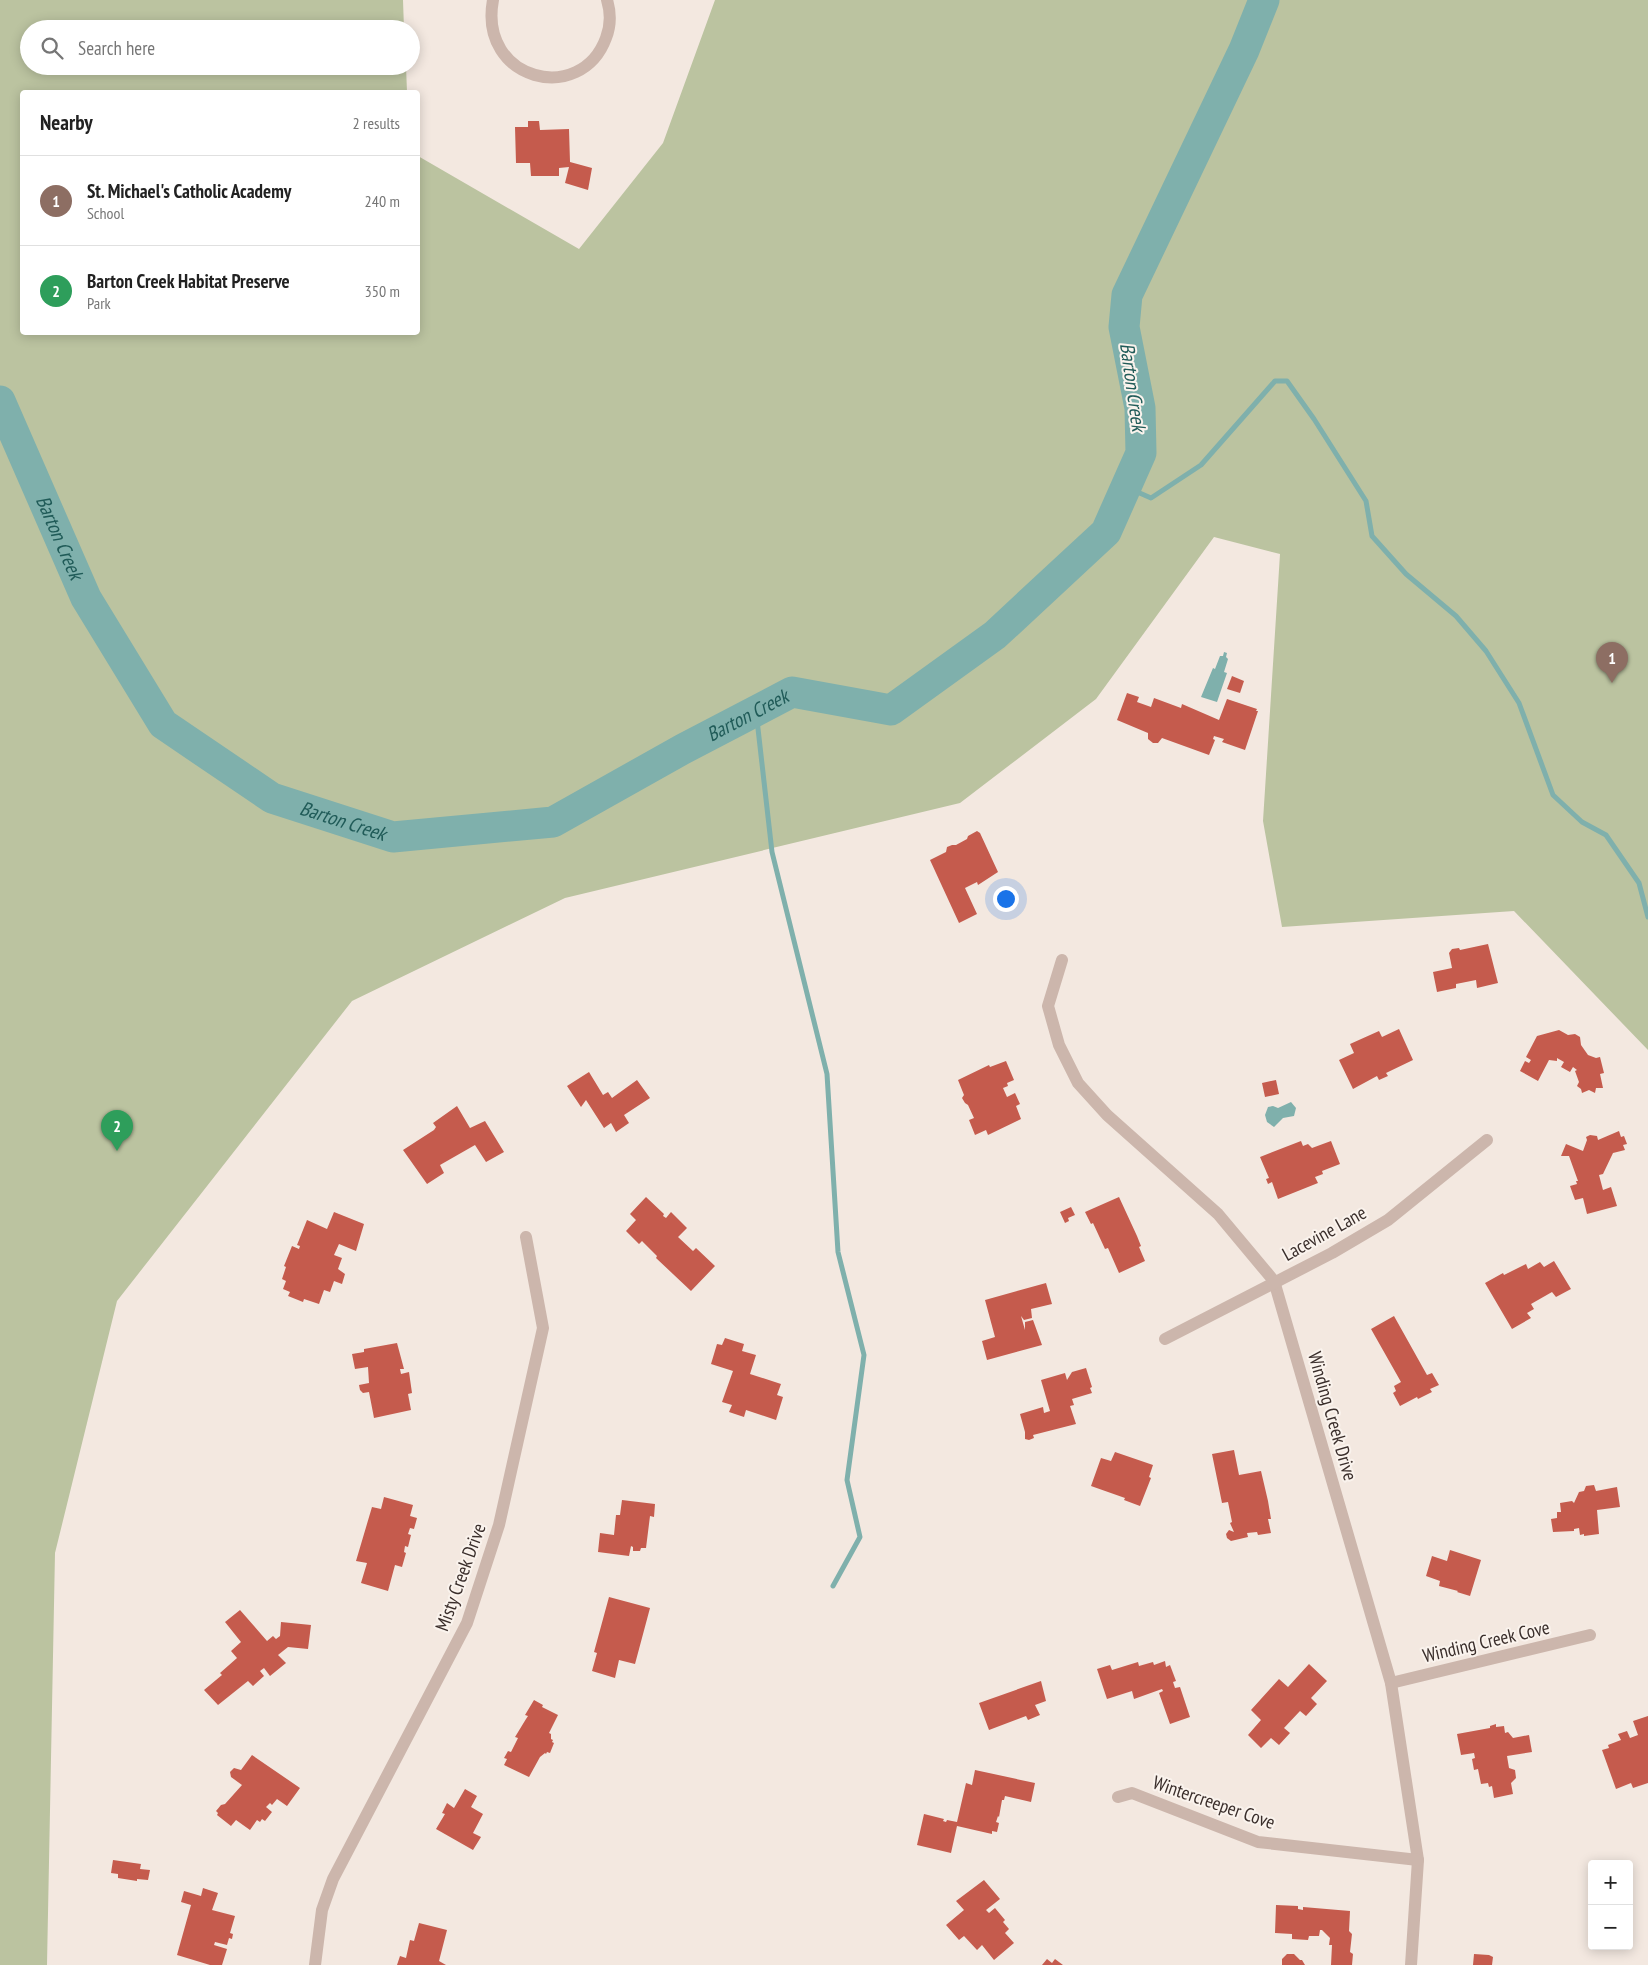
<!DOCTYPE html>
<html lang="en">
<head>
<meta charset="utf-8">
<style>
  body { margin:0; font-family:"PT Sans Narrow",sans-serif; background:#f2f2f2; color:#222 }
  .controls { position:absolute; right:15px; bottom:15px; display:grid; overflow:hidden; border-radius:5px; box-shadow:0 2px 12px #0003 }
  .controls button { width:45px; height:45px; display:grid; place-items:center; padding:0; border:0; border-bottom:1px solid #e0e0e0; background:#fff; color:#222; font:25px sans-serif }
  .you { position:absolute; left:1005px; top:898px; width:18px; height:18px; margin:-12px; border:4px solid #fff; border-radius:50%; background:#1a73e8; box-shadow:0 0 0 8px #1a73e833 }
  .badge { display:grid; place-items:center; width:32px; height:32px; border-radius:50%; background:#111827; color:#fff; font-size:16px; font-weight:700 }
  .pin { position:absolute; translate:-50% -41px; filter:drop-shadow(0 1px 2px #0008) }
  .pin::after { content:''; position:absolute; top:26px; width:18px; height:15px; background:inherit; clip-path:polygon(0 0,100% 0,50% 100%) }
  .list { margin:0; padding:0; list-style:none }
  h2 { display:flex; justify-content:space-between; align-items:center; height:65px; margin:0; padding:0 20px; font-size:21px }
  h2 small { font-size:16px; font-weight:400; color:#767676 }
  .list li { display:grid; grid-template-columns:32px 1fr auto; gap:15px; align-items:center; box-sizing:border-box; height:90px; padding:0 20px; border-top:1px solid #e0e0e0 }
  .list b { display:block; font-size:19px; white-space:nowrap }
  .list p { margin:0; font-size:16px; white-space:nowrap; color:#767676 }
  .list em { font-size:16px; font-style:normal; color:#767676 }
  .icon { flex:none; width:28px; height:28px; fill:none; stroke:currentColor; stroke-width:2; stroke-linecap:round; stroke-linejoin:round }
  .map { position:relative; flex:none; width:1648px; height:1965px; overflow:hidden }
  .search { position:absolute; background:#fff; box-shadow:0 2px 12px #0003; left:20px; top:20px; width:400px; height:55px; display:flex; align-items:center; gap:12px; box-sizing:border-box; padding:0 18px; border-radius:28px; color:#767676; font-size:19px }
  .panel { position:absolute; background:#fff; box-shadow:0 2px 12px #0003; left:20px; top:90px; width:400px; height:245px; border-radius:5px }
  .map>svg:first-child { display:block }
  .green { fill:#bbc3a0 }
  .water { fill:#7fb0ac }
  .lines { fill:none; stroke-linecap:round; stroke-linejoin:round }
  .stream { stroke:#7fb0ac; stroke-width:5 }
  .river { stroke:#7fb0ac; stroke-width:31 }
  .building { fill:#c55b4d }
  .street { stroke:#ccb6ac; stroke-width:12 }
  .labels { text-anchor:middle; stroke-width:4; stroke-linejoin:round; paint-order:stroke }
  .street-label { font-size:19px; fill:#3a2e2b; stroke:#faf3ed }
  .water-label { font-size:20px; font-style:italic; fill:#205b58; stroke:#faf3ed }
</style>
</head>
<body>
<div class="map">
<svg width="1648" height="1965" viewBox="0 0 1648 1965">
  <rect width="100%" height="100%" fill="#f3e8e0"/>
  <polygon class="green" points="0,0 403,0 404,29 29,29 29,66 406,66 407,92 22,92 22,332 418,332 418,156 579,249 663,143 715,0 1648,0 1648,1050 1514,911 1282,927 1263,821 1280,554 1214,537 1096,699 960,803 565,898 352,1001 117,1301 55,1553 47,1965 0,1965"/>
  <g class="water">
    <polygon points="1224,652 1227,653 1226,657 1228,659 1224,672 1227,673 1217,702 1201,697 1213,668 1215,669 1220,656 1223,656"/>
    <polygon points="1291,1102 1296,1108 1294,1116 1283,1118 1274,1127 1267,1122 1265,1115 1268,1107 1273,1106 1278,1108"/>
  </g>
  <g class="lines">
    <g class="stream">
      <polyline points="1126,487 1151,498 1201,465 1275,381 1287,381 1314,419 1366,501 1372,536 1406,574 1456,616 1486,651 1519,703 1553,795 1582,822 1606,835 1639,883 1648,917"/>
      <polyline points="756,711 772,852 827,1074 838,1252 864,1355 847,1480 860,1537 833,1586"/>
    </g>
    <path class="river" id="s1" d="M0,401L86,598L163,724L272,798L393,837L553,822L683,749L792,692L891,710L995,635L1106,532L1141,453L1140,408L1124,327L1127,295L1244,50L1264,0"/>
  </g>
  <g class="building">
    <polygon points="528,121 539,121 540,130 569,129 570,162 592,168 588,190 565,183 569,167 559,168 559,176 531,176 530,163 516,163 515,127 528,127"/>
    <polygon points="1232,676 1244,681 1240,693 1227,689"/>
    <polygon points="1127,693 1139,697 1137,702 1151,707 1154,698 1181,708 1182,704 1219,720 1227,699 1257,709 1256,711 1258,711 1245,750 1222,742 1224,739 1214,736 1213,739 1215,740 1209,755 1162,738 1158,743 1153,743 1148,739 1148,733 1117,720"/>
    <polygon points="977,831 980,833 998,872 978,885 977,882 965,888 977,914 959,923 930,860 946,852 947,847 952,845 956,845 967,839 968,836"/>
    <polygon points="1488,944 1498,983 1477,988 1476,980 1456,984 1456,988 1437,992 1433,972 1452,968 1449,953 1452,949 1459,948 1460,950"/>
    <polygon points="1399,1029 1413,1060 1386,1073 1388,1076 1379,1080 1377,1076 1353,1089 1339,1060 1354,1053 1350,1044 1379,1031 1382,1037"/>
    <polygon points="1559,1030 1568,1035 1575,1034 1580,1037 1581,1045 1588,1055 1596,1058 1600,1057 1604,1073 1600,1074 1603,1088 1596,1088 1595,1093 1589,1090 1582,1093 1581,1089 1577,1086 1579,1082 1575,1071 1577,1070 1573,1067 1570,1072 1561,1067 1564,1062 1557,1058 1557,1061 1549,1060 1538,1081 1520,1071 1525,1061 1529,1063 1531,1060 1526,1057 1537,1036"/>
    <polygon points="1006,1061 1014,1080 1007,1083 1008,1086 1003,1088 1007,1097 1015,1093 1020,1104 1016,1106 1021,1119 988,1135 986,1130 975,1135 969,1120 974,1118 968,1105 965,1103 962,1098 964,1095 958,1080 989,1065 990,1067"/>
    <polygon points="589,1072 603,1095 608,1092 612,1098 637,1080 650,1098 624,1115 629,1123 616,1132 611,1123 604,1128 586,1100 581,1107 567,1086"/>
    <polygon points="1276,1080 1279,1094 1265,1097 1262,1083"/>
    <polygon points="457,1106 470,1128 485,1121 504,1152 486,1162 475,1145 440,1165 444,1173 427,1184 403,1150 434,1130 436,1127 433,1123"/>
    <polygon points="1619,1131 1621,1137 1624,1136 1627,1144 1623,1145 1625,1150 1613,1153 1603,1174 1599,1175 1603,1190 1611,1187 1617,1206 1587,1214 1583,1198 1575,1200 1570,1186 1577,1184 1576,1181 1578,1181 1569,1156 1561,1156 1566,1144 1583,1151 1587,1140 1586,1137 1590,1135 1597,1136 1598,1140"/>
    <polygon points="1301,1141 1303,1146 1308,1144 1312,1148 1331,1141 1340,1164 1322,1171 1323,1174 1315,1177 1318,1183 1278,1199 1272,1182 1268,1184 1266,1179 1269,1178 1260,1157"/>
    <polygon points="646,1197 664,1214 663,1216 666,1218 671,1212 687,1228 678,1237 693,1251 696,1248 715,1266 691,1291 656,1258 657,1256 642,1241 639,1244 626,1231 636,1220 630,1214"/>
    <polygon points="1119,1197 1137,1236 1141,1246 1139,1247 1145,1261 1119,1273 1108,1248 1105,1249 1093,1223 1091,1224 1085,1212"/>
    <polygon points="1071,1207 1075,1215 1068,1218 1069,1221 1065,1223 1060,1212"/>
    <polygon points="334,1212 364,1224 356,1251 339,1244 334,1255 342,1258 338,1269 345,1274 342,1284 334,1281 330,1292 324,1290 319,1304 304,1299 303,1302 288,1296 290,1292 283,1289 286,1281 282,1279 286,1267 284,1266 292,1246 299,1249 300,1246 297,1245 307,1220 327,1229"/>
    <polygon points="1554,1261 1571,1289 1556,1297 1552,1292 1531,1304 1534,1309 1527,1313 1531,1318 1512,1329 1485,1283 1503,1273 1504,1275 1526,1264 1528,1269 1540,1262 1544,1267"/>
    <polygon points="1046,1283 1052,1304 1031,1309 1032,1318 1024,1320 1021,1316 1025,1330 1025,1322 1033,1320 1042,1345 987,1360 982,1341 995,1337 985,1300"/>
    <polygon points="1394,1316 1427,1375 1432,1373 1439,1385 1430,1389 1432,1392 1418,1399 1417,1397 1400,1406 1393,1393 1396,1391 1394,1386 1401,1382 1371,1329"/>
    <polygon points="725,1338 744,1344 742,1351 756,1355 750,1374 781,1384 777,1395 783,1397 776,1420 746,1410 744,1417 729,1412 732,1405 722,1402 733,1371 711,1364 717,1344 722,1345"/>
    <polygon points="397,1343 404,1369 400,1369 401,1374 409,1372 412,1393 408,1394 411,1410 374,1418 369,1392 363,1393 360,1390 359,1385 369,1383 368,1367 355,1369 352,1354 364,1352 364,1349"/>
    <polygon points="1086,1368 1092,1387 1090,1388 1092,1393 1072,1399 1074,1405 1070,1406 1076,1424 1033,1435 1034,1438 1029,1440 1025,1439 1025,1432 1020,1414 1043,1407 1044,1413 1050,1411 1041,1380 1065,1373 1067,1380 1072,1372"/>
    <polygon points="1234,1450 1239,1475 1261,1471 1268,1501 1271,1519 1268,1519 1271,1533 1258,1535 1257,1532 1247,1533 1248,1537 1231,1541 1227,1538 1226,1534 1229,1530 1234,1532 1230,1523 1232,1522 1228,1502 1222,1503 1212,1454"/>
    <polygon points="1115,1452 1153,1465 1149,1477 1151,1478 1140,1506 1124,1500 1125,1498 1091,1486 1101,1458 1111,1461"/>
    <polygon points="1594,1485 1596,1491 1617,1487 1620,1507 1597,1510 1599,1534 1584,1536 1584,1534 1580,1535 1579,1528 1574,1529 1574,1531 1553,1532 1551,1519 1557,1518 1557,1512 1561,1512 1560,1503 1572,1501 1574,1503 1579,1492 1584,1491 1586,1486"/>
    <polygon points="384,1497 413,1505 410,1516 417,1518 414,1529 410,1528 408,1534 411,1535 408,1547 405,1546 404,1552 406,1553 402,1567 395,1565 388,1591 361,1583 367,1563 356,1561 372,1507 381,1509"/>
    <polygon points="622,1500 655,1504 654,1517 650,1516 646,1548 641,1548 640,1551 633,1551 633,1547 631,1546 629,1556 598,1552 600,1533 614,1535 616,1515 620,1515"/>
    <polygon points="1450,1550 1481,1560 1470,1596 1457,1592 1458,1591 1439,1586 1440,1581 1426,1576 1432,1556 1447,1561"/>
    <polygon points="609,1597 650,1608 635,1664 619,1660 615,1678 592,1671 597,1653 594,1652"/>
    <polygon points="240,1610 267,1641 273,1636 276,1639 280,1636 281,1622 311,1625 308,1649 288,1647 278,1655 286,1663 270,1676 264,1668 260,1671 264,1676 253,1686 248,1681 218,1705 204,1690 222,1675 220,1673 237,1658 231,1651 241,1642 225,1622"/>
    <polygon points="1165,1661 1166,1667 1170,1665 1176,1681 1173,1682 1175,1688 1180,1687 1190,1717 1170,1724 1159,1693 1163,1691 1162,1689 1134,1699 1132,1691 1107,1699 1097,1669 1110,1665 1112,1670 1138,1662 1139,1666 1153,1662 1154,1665"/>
    <polygon points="1309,1664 1327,1681 1311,1698 1317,1704 1306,1716 1300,1711 1284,1728 1290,1733 1279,1745 1271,1738 1261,1748 1248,1735 1261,1720 1251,1710 1279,1679 1288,1687"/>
    <polygon points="1041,1681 1046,1701 1035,1705 1040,1715 1028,1720 1026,1716 989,1730 979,1703"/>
    <polygon points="534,1700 543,1705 542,1707 558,1715 549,1733 551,1734 551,1739 553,1740 552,1742 554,1743 550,1753 547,1752 546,1754 545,1753 540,1757 529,1777 504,1765 507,1759 504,1758 508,1751 511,1752 518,1738 515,1737 526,1719 528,1716 525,1715"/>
    <polygon points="1648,1716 1648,1783 1633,1788 1631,1783 1616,1789 1602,1750 1609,1748 1608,1745 1621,1740 1618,1734 1627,1731 1630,1738 1638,1735 1633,1721"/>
    <polygon points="1496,1724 1496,1727 1504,1726 1505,1733 1508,1732 1513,1738 1529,1735 1532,1752 1507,1756 1509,1768 1515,1770 1516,1778 1511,1783 1513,1794 1494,1798 1492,1786 1489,1787 1488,1783 1481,1784 1478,1769 1474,1770 1472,1759 1475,1758 1474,1753 1461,1755 1457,1734 1490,1728 1490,1726"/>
    <polygon points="252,1755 300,1788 287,1806 277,1799 272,1805 270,1803 266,1807 272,1812 265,1821 262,1819 260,1822 257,1820 250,1830 236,1820 231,1826 217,1815 218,1813 216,1811 221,1805 225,1804 242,1785 231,1777 230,1772 234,1768 241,1770"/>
    <polygon points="975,1770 1035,1783 1031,1802 1005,1796 1004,1800 1002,1800 999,1817 998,1816 996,1822 999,1823 997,1832 992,1831 992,1834 957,1826 951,1853 917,1845 924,1814 944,1819 943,1821 946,1822 947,1820 957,1822 966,1783 972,1785"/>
    <polygon points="465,1789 477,1796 471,1807 483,1814 473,1833 481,1837 473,1850 436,1829 445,1814 442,1813 447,1803 454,1808"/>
    <polygon points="113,1860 141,1864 140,1869 150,1870 148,1880 137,1879 137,1881 118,1878 118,1874 111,1873"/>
    <polygon points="984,1880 1000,1899 986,1910 989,1913 995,1908 1005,1920 1003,1922 1009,1929 1005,1933 1014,1943 994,1960 982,1945 977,1950 964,1936 959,1940 946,1925 964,1910 956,1901"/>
    <polygon points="203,1888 218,1893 212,1910 235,1916 230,1933 233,1934 232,1939 229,1938 227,1945 215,1942 214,1945 227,1949 222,1965 210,1965 177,1955 191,1905 181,1902 184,1891 201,1896"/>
    <polygon points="1276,1905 1298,1906 1298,1909 1303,1910 1303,1907 1350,1911 1349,1931 1352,1934 1350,1952 1353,1954 1352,1965 1331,1965 1332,1945 1329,1945 1330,1938 1322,1930 1320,1930 1319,1936 1309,1936 1308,1940 1292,1939 1292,1934 1275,1933"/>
    <polygon points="419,1923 447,1930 439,1961 446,1965 397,1965 400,1956 406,1958 410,1940 414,1941"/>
    <polygon points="1287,1954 1294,1954 1300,1960 1302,1960 1305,1965 1282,1965 1282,1959"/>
    <polygon points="1474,1954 1489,1955 1493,1957 1492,1965 1473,1965"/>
    <polygon points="1047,1959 1052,1963 1055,1959 1063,1965 1042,1965"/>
  </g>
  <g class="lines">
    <g class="street">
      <path d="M493,0C478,81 581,106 606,38C611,25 611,13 607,0"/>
      <polyline points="1062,960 1048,1006 1059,1045 1078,1083 1107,1115 1218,1214 1274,1281 1391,1683 1418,1860 1411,1965"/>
      <polyline points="1165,1339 1332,1253 1388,1220 1487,1140"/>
      <polyline points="1391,1683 1590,1635"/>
      <polyline points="1118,1797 1132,1793 1258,1842 1418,1860"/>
      <polyline points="315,1965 322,1910 333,1879 467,1623 499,1525 543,1328 526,1237"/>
    </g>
  </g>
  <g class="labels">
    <g class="street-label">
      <text transform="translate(1324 1233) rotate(-29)" y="7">Lacevine Lane</text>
      <text transform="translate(1333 1416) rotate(74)" y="7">Winding Creek Drive</text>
      <text transform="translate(460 1577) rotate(-70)" y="7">Misty Creek Drive</text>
      <text transform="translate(1486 1641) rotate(-13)" y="7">Winding Creek Cove</text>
      <text transform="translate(1214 1802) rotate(19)" y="7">Wintercreeper Cove</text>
    </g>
    <g class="water-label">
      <text transform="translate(1133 387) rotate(82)" y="7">Barton Creek</text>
      <text dy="7" stroke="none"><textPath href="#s1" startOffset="149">Barton Creek</textPath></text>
      <text dy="7" stroke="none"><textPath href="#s1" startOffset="1004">Barton Creek</textPath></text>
      <text dy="7" stroke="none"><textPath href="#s1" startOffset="569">Barton Creek</textPath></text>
    </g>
  </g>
</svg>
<div class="controls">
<button>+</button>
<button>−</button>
</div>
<div class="you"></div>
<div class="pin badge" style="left:1612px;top:683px;background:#8d6e63">1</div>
<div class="pin badge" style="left:117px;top:1151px;background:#2e9e5b">2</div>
<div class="search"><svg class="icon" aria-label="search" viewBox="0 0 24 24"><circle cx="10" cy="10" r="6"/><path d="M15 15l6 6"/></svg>Search here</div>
<section class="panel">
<h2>Nearby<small>2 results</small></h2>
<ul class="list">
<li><span class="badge" style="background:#8d6e63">1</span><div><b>St. Michael's Catholic Academy</b><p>School</p></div><em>240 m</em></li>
<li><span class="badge" style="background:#2e9e5b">2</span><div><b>Barton Creek Habitat Preserve</b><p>Park</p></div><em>350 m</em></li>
</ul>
</section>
</div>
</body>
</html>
